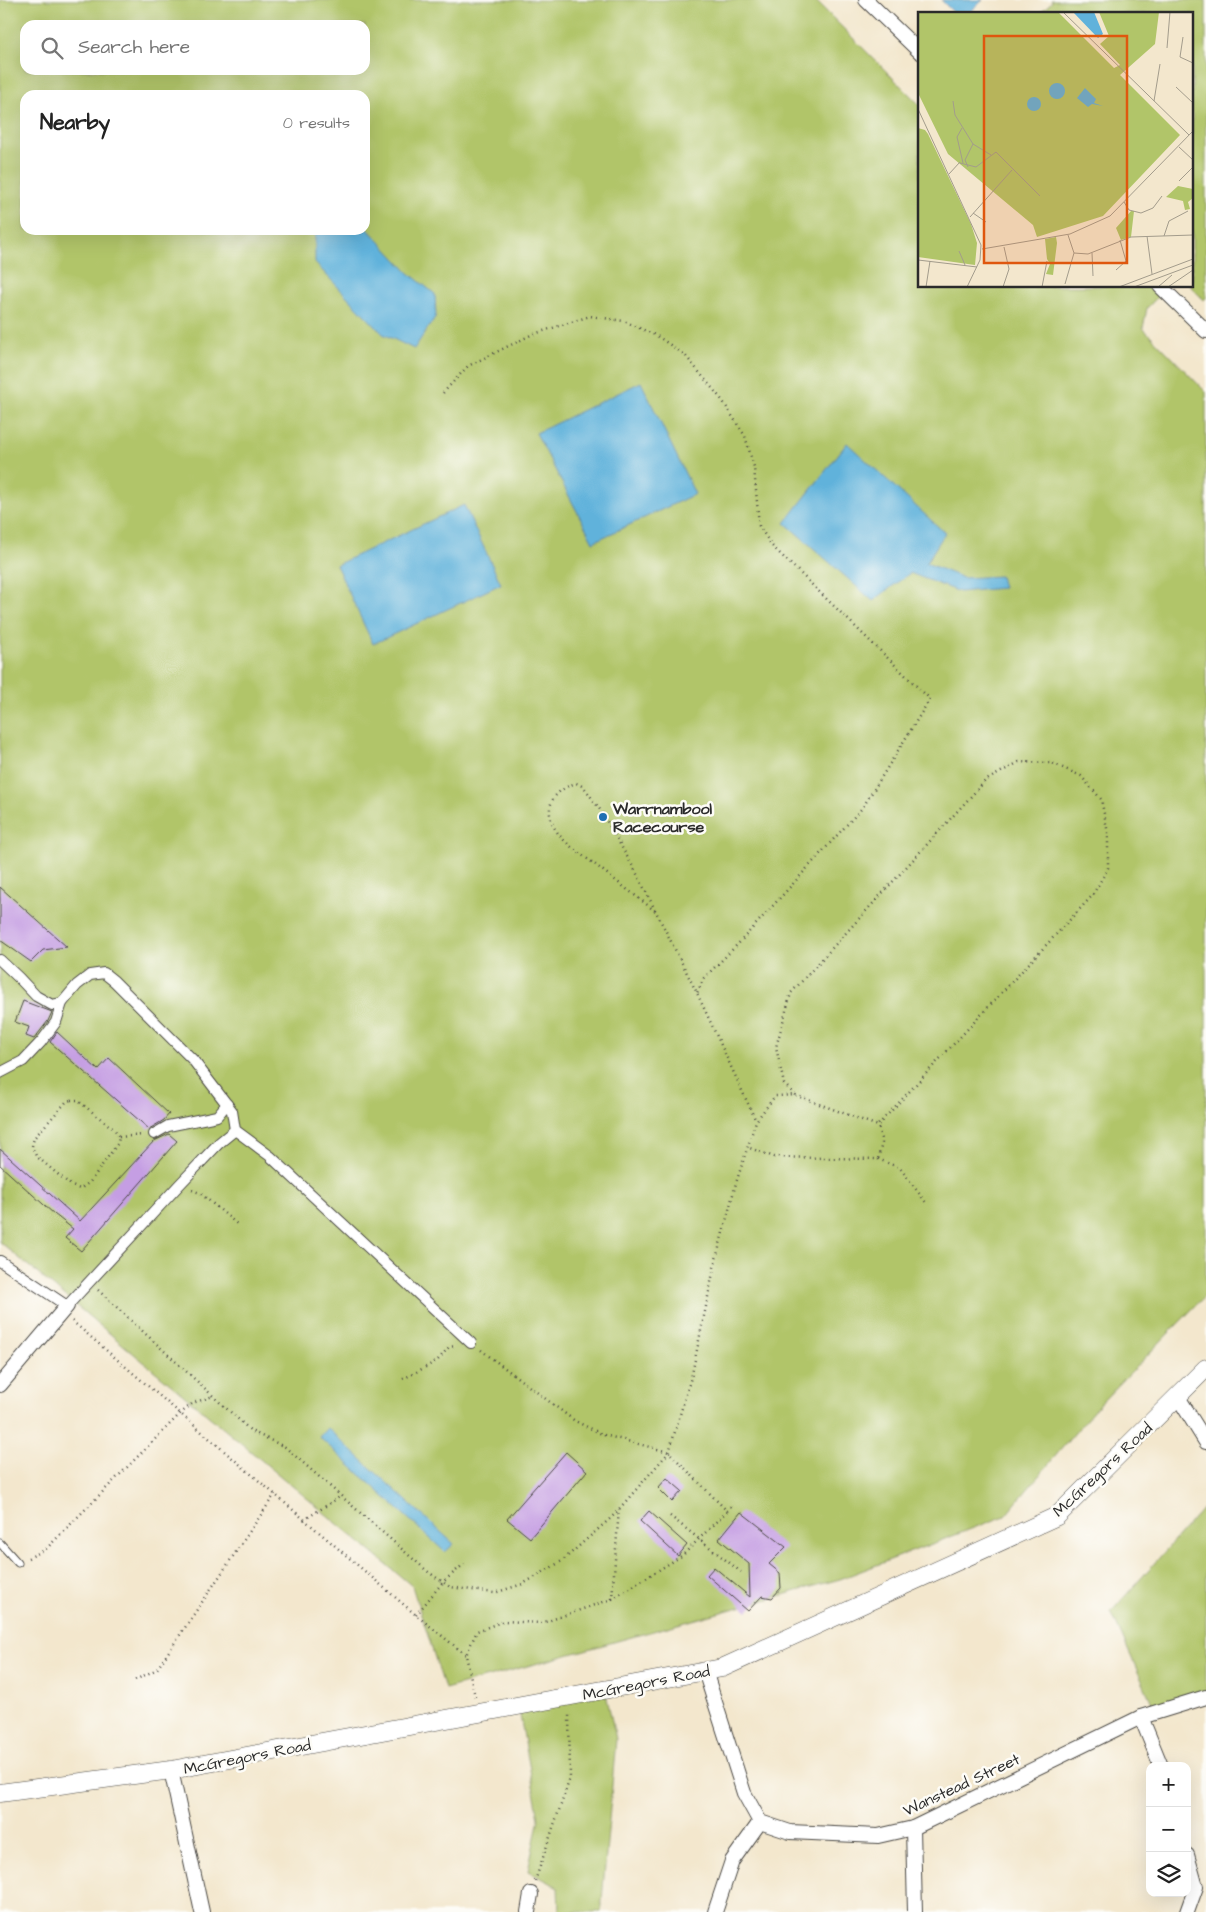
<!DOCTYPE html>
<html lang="en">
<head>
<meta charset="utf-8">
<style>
  body { margin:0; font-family:"Architects Daughter",sans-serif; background:#f6f6f6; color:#222 }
  .controls { position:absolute; right:15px; bottom:15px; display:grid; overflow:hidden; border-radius:10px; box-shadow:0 5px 20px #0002 }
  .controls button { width:45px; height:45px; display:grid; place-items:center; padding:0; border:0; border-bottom:1px solid #e0e0e0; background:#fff; color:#222; font:25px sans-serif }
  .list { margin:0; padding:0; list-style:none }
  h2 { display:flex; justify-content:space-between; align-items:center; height:65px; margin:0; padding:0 20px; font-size:21px }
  h2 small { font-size:16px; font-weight:400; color:#767676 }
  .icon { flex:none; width:28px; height:28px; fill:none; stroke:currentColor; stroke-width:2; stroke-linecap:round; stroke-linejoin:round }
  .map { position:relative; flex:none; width:1206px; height:1912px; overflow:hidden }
  .search { position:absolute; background:#fff; box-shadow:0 5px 20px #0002; left:20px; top:20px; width:350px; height:55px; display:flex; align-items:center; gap:12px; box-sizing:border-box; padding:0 18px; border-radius:15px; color:#767676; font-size:19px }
  .panel { position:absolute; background:#fff; box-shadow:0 5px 20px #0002; left:20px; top:90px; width:350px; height:145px; border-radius:15px }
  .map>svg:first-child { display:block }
  .green { fill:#b1c569; stroke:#6e784a; fill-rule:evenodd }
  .water { fill:#60b2db; stroke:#466e83 }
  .building { fill:#c59ee3 }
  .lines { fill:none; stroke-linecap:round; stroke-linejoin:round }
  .service-casing { stroke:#494743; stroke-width:9 }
  .pedestrian-casing { stroke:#494743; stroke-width:12 }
  .minor-casing { stroke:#494743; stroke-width:16 }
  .tertiary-casing { stroke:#494743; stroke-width:19 }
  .path { stroke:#494743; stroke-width:2.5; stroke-dasharray:1 4; stroke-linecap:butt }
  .service { stroke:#fff; stroke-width:7 }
  .pedestrian { stroke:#fff; stroke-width:10 }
  .minor { stroke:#fff; stroke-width:14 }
  .tertiary { stroke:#fff; stroke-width:18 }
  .poi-dot { fill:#1f6fb2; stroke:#fdfcf7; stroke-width:2 }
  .labels { text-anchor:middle; stroke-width:5; stroke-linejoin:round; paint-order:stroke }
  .poi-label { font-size:16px; font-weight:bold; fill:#2b2b2b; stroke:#fdfcf7; text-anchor:start }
  .street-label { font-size:16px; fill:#2b2b2b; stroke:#fdfcf7 }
  .inset-road { fill:none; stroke:#a39c8c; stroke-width:1 }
  .view { fill:#df570e; fill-opacity:0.15; stroke:#df570e; stroke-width:2.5 }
  .inset-edge { fill:none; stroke:#2b2b2b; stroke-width:2.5 }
</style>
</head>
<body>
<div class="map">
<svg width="1206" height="1912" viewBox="0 0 1206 1912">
  <rect width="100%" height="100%" fill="#fdfcf7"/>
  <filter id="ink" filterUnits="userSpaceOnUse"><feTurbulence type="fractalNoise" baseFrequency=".02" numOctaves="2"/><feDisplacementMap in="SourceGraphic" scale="10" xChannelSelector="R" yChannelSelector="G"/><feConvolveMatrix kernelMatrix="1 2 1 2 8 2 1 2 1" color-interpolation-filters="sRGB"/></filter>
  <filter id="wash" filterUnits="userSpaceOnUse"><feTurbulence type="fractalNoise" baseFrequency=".0096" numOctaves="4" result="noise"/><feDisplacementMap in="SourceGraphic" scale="20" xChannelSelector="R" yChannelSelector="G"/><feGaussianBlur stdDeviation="1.12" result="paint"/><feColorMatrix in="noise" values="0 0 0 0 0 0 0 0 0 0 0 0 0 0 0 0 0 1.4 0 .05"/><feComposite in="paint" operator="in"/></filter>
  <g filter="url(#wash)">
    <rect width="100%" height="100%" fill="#f3e7cd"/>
    <g class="green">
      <path d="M0,0H815L920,105V286H1168L1147,308L1143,328L1206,392V1295L1095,1409L1005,1516L840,1579L445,1689L412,1586L0,1242ZM25,25H365V70H25ZM25,95H365V230H25Z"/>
      <polygon points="1051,0 1206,0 1206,298 1204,300 1190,286 1192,286 1192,14 1038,14 1052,2"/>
      <polygon points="1206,1505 1206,1697 1156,1712 1111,1612"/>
      <polygon points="605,1689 616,1739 601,1912 559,1912 558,1887 528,1871 539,1818 518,1705"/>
    </g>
    <g class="water">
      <polygon points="941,0 983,0 968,14 955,14"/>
      <polygon points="365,226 409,273 435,294 436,316 414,349 383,334 315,263 315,235 321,230 365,230"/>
      <polygon points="641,382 695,494 593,542 536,433"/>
      <polygon points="847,443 945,533 926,563 963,578 1000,576 1003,588 959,592 910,573 873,601 785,523"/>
      <polygon points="464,505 501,584 373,644 336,565"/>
      <polygon points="327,1428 454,1544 445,1552 319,1437"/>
    </g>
    <g id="blocks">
      <g class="building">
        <polygon points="0,887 67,947 43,950 31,962 0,940"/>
        <polygon points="23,1001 52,1012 48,1021 34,1039 26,1036 29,1027 15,1022"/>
        <polygon points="57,1032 98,1070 109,1058 169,1114 164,1120 149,1129 50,1042"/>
        <polygon points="169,1134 177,1141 81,1251 65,1238 73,1229 54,1214 0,1165 0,1149 80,1221 154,1141"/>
        <polygon points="566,1452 587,1471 530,1538 507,1519"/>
        <polygon points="667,1478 682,1491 672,1502 658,1488"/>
        <polygon points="649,1511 687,1545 678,1556 640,1521"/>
        <polygon points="741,1512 786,1547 769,1564 780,1573 781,1588 772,1598 762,1596 748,1611 707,1575 714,1567 750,1597 749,1564 719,1539"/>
      </g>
    </g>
  </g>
  <g filter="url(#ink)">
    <use href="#blocks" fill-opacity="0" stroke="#494743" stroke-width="1"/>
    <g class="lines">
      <defs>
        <polyline id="service" points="0,1543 18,1563"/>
        <g id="pedestrian">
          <polyline points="0,960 19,978 36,996 52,1005 62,1003"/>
          <polyline points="0,1073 23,1061 41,1042 56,1022 62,1003 77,985 90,975 104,973 114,981 193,1060 232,1111 235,1130 270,1156 471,1343"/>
          <polyline points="154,1134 168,1126 217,1116 227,1104"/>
          <polyline points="0,1261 67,1306 179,1185 219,1143 235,1130"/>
        </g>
        <g id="minor">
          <polyline points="866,0 920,52"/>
          <polyline points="1160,286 1206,331"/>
          <polyline points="0,1385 67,1306"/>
          <polyline points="1178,1397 1206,1442"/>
          <polyline points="705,1671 744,1793 760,1822 790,1832 878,1836 913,1828 1141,1717 1206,1697"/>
          <polyline points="1141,1717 1161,1766"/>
          <polyline points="171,1770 202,1912"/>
          <polyline points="913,1828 915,1912"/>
          <polyline points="1187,1855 1196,1887 1187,1912"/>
          <polyline points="528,1912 531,1894"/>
          <polyline points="715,1912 732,1861 760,1822"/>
        </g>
        <polyline id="tertiary" points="0,1793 171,1770 722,1668 1057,1516 1206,1368"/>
      </defs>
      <use href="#service" class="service-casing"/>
      <use href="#pedestrian" class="pedestrian-casing"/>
      <use href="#minor" class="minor-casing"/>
      <use href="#tertiary" class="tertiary-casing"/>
      <g class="path">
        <polyline points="443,393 468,366 531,335 590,316 624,321 657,336 685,355 722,400 745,436 754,467 759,526 772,546 930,699 863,807 738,944 704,978 697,993"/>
        <path d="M655,911C636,896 616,881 597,866C583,855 563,844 554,827C543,805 555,790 576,783L584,787L601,811L636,872L697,993L756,1121"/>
        <polyline points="795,1095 784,1084 776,1047 791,993 985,781 1019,762 1052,763 1081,776 1101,799 1108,833 1108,868 1092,896 878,1125"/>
        <polygon points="71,1100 77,1100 115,1130 119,1137 118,1143 90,1182 80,1189 72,1186 36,1156 32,1146 34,1138 67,1101"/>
        <polyline points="119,1137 143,1135"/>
        <polyline points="878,1159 900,1168 927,1204"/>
        <polyline points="192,1190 200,1193 237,1224"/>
        <polyline points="98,1290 251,1431 285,1447 427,1571 450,1587 494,1593 523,1584 562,1561 612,1517 669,1452 692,1374 715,1263 736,1183 756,1121 775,1096 795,1095 878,1126 882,1143 878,1159 774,1157 747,1147"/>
        <polyline points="72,1321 416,1615 466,1655"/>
        <polyline points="481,1350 575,1421 604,1435 669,1452 727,1511 733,1503"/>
        <polyline points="403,1379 437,1361 449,1347 456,1346"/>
        <polyline points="670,1516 741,1572"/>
        <polyline points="304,1520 341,1496"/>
        <polyline points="28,1558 45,1550 180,1414 193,1403 213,1396"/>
        <polyline points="612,1599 683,1555 727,1511"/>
        <polyline points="416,1615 443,1582 464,1564"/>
        <polyline points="135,1680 157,1669 275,1494"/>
        <polyline points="475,1697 466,1655 477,1631 504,1621 542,1623 612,1599 619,1509"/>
        <polyline points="535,1881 570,1778 569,1713"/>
      </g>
      <use href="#service" class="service"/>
      <use href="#pedestrian" class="pedestrian"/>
      <use href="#minor" class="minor"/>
      <use href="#tertiary" class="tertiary"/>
    </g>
  </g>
  <circle class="poi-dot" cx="603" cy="817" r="5"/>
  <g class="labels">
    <g class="poi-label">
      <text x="613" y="814">Warrnambool<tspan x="613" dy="18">Racecourse</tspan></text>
    </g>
    <g class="street-label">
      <text transform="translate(1102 1469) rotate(-43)" y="6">McGregors Road</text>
      <text transform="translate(646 1682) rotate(-11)" y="6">McGregors Road</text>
      <text transform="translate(247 1756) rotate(-11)" y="6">McGregors Road</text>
      <text transform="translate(961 1784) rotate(-25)" y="6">Wanstead Street</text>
    </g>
  </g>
  <g transform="translate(918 12)">
    <rect width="275" height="275" fill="#f3e7cd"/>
    <path d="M0,0H140L196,56L202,53L182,32L191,24L181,0H241L237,32L202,63L262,123L185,204L119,225L115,213L30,142L0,81ZM0,116L7,118L10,122L53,212L59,231L57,253L0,245ZM260,174L275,177V186L270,190L272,197L267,198L265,189L248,185ZM213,199H216L213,225L203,228L198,216ZM138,225L139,231L135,263L128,262L132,252L129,247L127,227Z" fill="#b1c569"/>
    <path d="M155,0H176L185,22L180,26ZM131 79a8 8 0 1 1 16 0a8 8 0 1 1-16 0ZM167,76L178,87L176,91L185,94L174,92L170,95L159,86ZM109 92a7 7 0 1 1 14 0a7 7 0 1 1-14 0Z" fill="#60b2db"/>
    <path class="inset-road" d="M145,0L271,123M265,25L262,45L275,51M249,36L252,0M258,75L275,91M35,89L37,103L55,132L47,148L50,155M236,89L242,52M0,97L63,233L62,248L49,275M44,116L39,125L45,151M55,132L73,143M261,135L275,148M42,151L58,155L78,140L122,184M31,162L42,150M261,169L275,155M206,190L211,198L223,201L235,196L244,184M55,201L68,210M52,205L94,158M150,223L156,241L170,242L213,225L275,223M229,224L234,262M246,224L251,209L270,199M64,237L152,222L192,204L275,119M41,239L47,253M174,241L175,264M0,248L59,255M198,258L208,249L202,228M147,272L156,241M8,275L12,249M85,275L91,257L86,235M124,275L129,249M201,275L275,247M216,275L275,253M240,275L254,263M250,275L275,258"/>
    <path class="view" d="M66,24H209V251H66Z"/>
    <rect width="275" height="275" class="inset-edge"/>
  </g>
</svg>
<div class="controls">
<button>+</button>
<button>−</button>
<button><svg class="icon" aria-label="layers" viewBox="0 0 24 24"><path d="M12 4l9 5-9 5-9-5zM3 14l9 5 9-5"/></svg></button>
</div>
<div class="search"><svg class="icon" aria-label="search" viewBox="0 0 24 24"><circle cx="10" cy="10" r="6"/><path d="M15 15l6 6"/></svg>Search here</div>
<section class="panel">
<h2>Nearby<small>0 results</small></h2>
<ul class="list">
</ul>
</section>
</div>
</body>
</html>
